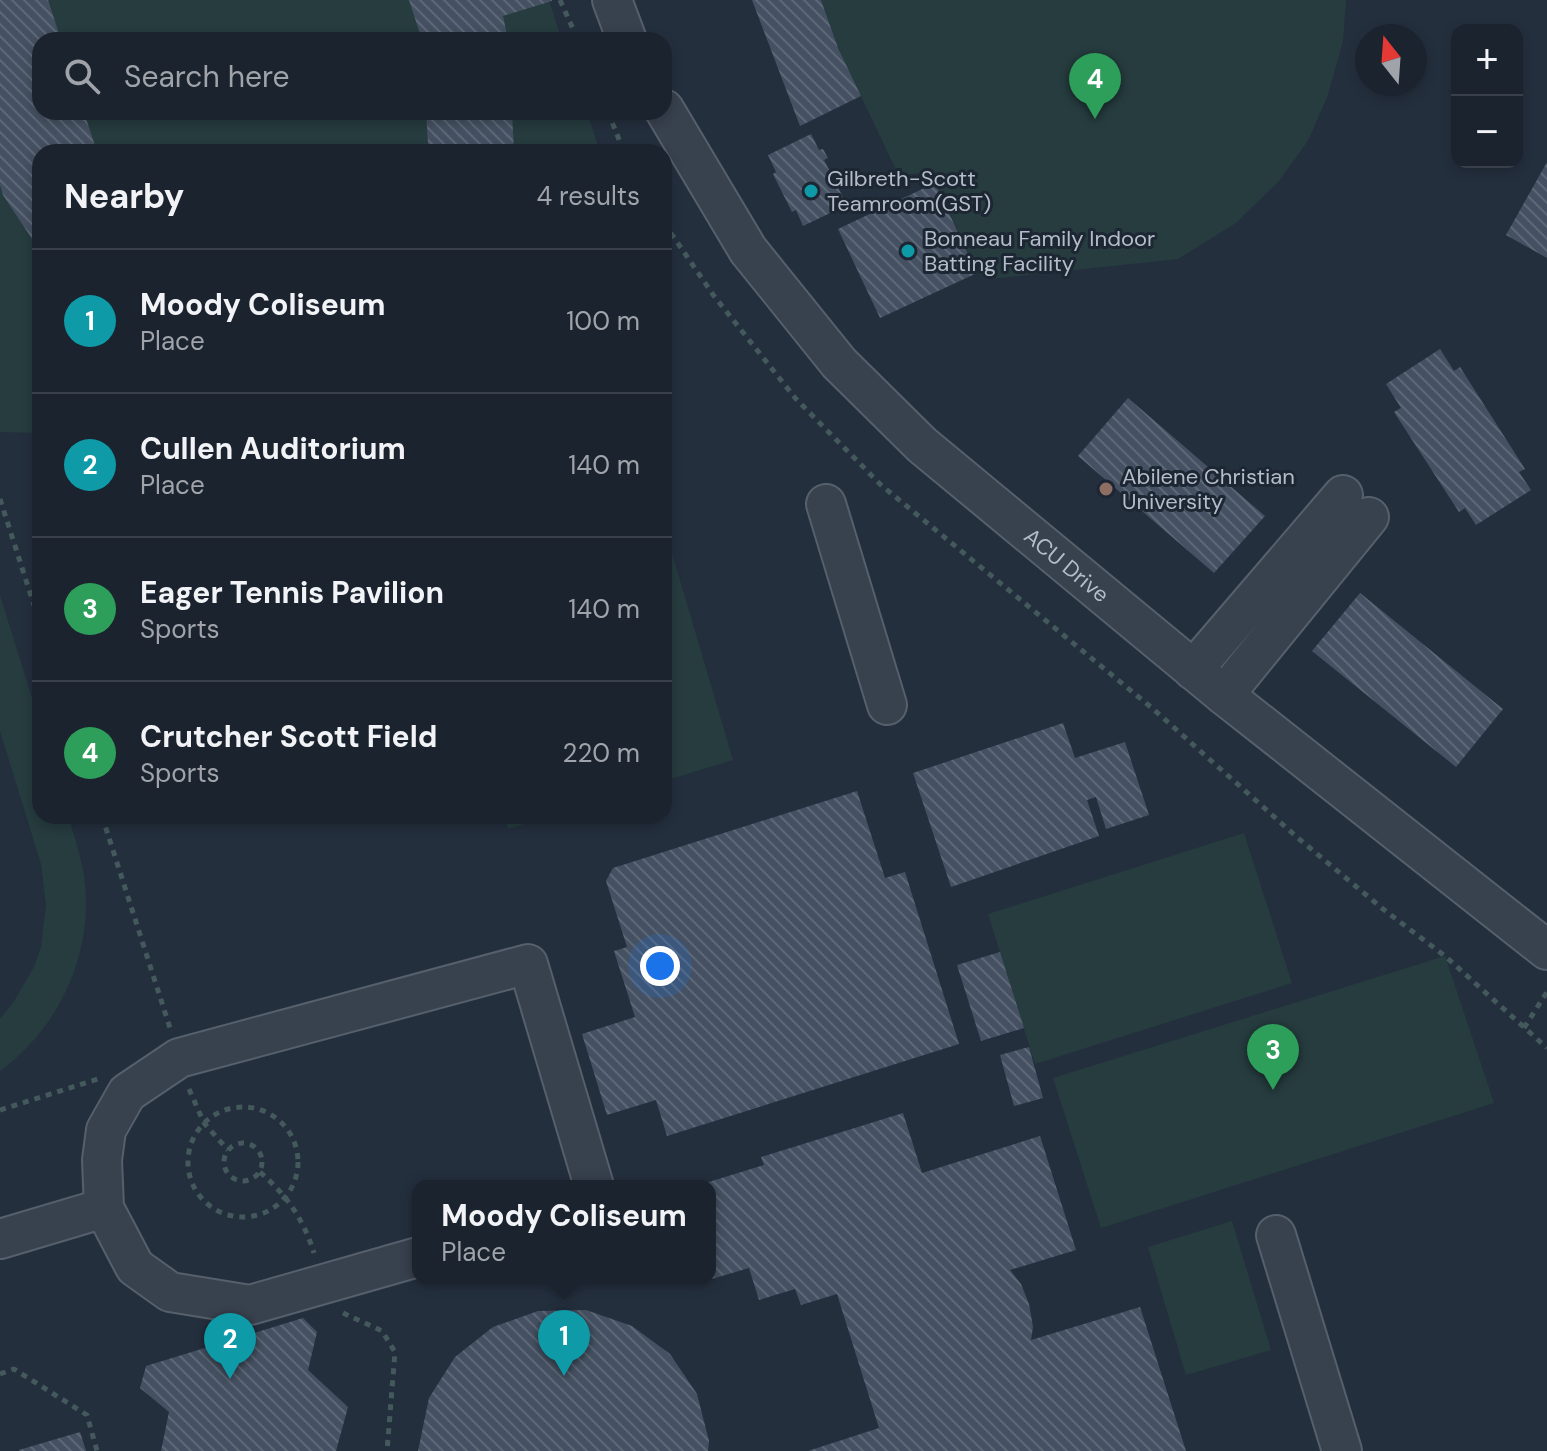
<!DOCTYPE html>
<html lang="en">
<head>
<meta charset="utf-8">
<style>
  body { margin:0; font-family:"DM Sans",sans-serif; background:#282f3a; color:#f1f3f6 }
  .controls { position:absolute; right:24px; top:24px; display:grid; overflow:hidden; border-radius:16px; box-shadow:0 4px 12px #0003 }
  .controls button { width:72px; height:72px; display:grid; place-items:center; padding:0; border:0; border-bottom:2px solid #39404a; background:#1b232e; color:#f1f3f6; font:40px sans-serif }
  .compass { position:absolute; left:1355px; top:24px; width:72px; height:72px; border-radius:50%; background:#1b232e; box-shadow:0 4px 12px #0003; rotate:343deg }
  .you { position:absolute; left:660px; top:966px; width:28px; height:28px; margin:-20px; border:6px solid #fff; border-radius:50%; background:#1a73e8; box-shadow:0 0 0 12px #1a73e833 }
  .badge { display:grid; place-items:center; width:52px; height:52px; border-radius:50%; background:#1a73e8; color:#fff; font-size:26px; font-weight:700 }
  .pin { position:absolute; translate:-50% -66px; filter:drop-shadow(0 2px 4px #0008) }
  .pin::after { content:''; position:absolute; top:42px; width:28px; height:24px; background:inherit; clip-path:polygon(0 0,100% 0,50% 100%) }
  .popup { position:absolute; left:412px; top:1180px; width:304px; height:104px; box-sizing:border-box; display:grid; place-content:center; border-radius:16px; background:#1b232e; filter:drop-shadow(0 2px 6px #0005); font-size:26px; white-space:nowrap; color:#a0a4aa }
  .popup b { font-size:30px; color:#f1f3f6 }
  .popup::after { content:''; position:absolute; left:50%; top:100%; margin-left:-16px; border:16px solid transparent; border-top-color:#1b232e }
  .list { margin:0; padding:0; list-style:none }
  h2 { display:flex; justify-content:space-between; align-items:center; height:104px; margin:0; padding:0 32px; font-size:34px }
  h2 small { font-size:26px; font-weight:400; color:#a0a4aa }
  .list li { display:grid; grid-template-columns:52px 1fr auto; gap:24px; align-items:center; box-sizing:border-box; height:144px; padding:0 32px; border-top:2px solid #39404a }
  .list b { display:block; font-size:30px; white-space:nowrap }
  .list p { margin:0; font-size:26px; white-space:nowrap; color:#a0a4aa }
  .list em { font-size:26px; font-style:normal; color:#a0a4aa }
  .icon { flex:none; width:44px; height:44px; fill:none; stroke:currentColor; stroke-width:2; stroke-linecap:round; stroke-linejoin:round }
  .map { position:relative; flex:none; width:1547px; height:1451px; overflow:hidden }
  .search { position:absolute; background:#1b232e; box-shadow:0 4px 12px #0003; left:32px; top:32px; width:640px; height:88px; display:flex; align-items:center; gap:20px; box-sizing:border-box; padding:0 28px; border-radius:24px; color:#a0a4aa; font-size:30px }
  .panel { position:absolute; background:#1b232e; box-shadow:0 4px 12px #0003; left:32px; top:144px; width:640px; height:680px; border-radius:24px }
  .map>svg:first-child { display:block }
  .grass { fill:#263c3f }
  .building { fill:url(#building-back-hatch) }
  .lines { fill:none; stroke-linecap:round; stroke-linejoin:round }
  .minor-casing { stroke:#565f6c; stroke-width:42 }
  .path { stroke:#44595c; stroke-width:5; stroke-dasharray:6 6; stroke-linecap:butt }
  .minor { stroke:#38414e; stroke-width:38 }
  .culture-dot { fill:#0f9aa8; stroke:#1d2633; stroke-width:3 }
  .education-dot { fill:#8d6e63; stroke:#1d2633; stroke-width:3 }
  .labels { text-anchor:middle; stroke-width:6; stroke-linejoin:round; paint-order:stroke }
  .poi-label { font-size:22px; fill:#b4bcc9; stroke:#1d2633; text-anchor:start }
  .street-label { font-size:22px; fill:#b4bcc9; stroke:#1d2633 }
</style>
</head>
<body>
<div class="map">
<svg width="1547" height="1451" viewBox="0 0 1547 1451">
  <defs>
    <pattern id="building-back-hatch" width="6" height="6" patternUnits="userSpaceOnUse" patternTransform="scale(2)"><rect width="6" height="6" fill="#455162"/><path d="M-1 5l2 2M0 0l6 6M5-1l2 2" fill="none" stroke="#5d6877"/></pattern>
  </defs>
  <rect width="100%" height="100%" fill="#242f3e"/>
  <g class="grass">
    <polygon points="0,0 549,0 562,40 40,40 40,112 587,112 600,152 40,152 40,433 0,432"/>
    <polygon points="821,0 1346,0 1343,41 1328,95 1308,141 1279,181 1236,223 1178,259 991,279 977,273 931,171 899,176 838,48"/>
    <polygon points="664,526 733,760 664,781"/>
    <path d="M0,595L40,724V816H68C74,836 81,855 84,876C95,951 60,1027 0,1071V1019L13,1003L34,967L41,947L46,905L41,864L0,731Z"/>
    <polygon points="504,816 550,816 508,829"/>
    <polygon points="1244,833 1292,983 1035,1064 988,914"/>
    <polygon points="1445,956 1494,1103 1101,1228 1053,1078"/>
    <polygon points="1232,1221 1271,1350 1186,1375 1148,1247"/>
  </g>
  <g class="building">
    <polygon points="0,0 48,0 61,40 40,40 40,112 84,112 97,152 40,152 40,251 3,195 0,185"/>
    <polygon points="409,0 552,0 552,1 503,16 508,40 422,40"/>
    <polygon points="752,0 821,0 838,48 861,96 800,126"/>
    <polygon points="426,112 512,112 514,152 425,152 428,143"/>
    <polygon points="811,134 819,150 823,149 828,158 824,160 847,205 803,226 796,210 792,212 773,174 776,172 768,155"/>
    <polygon points="1547,162 1547,258 1506,235"/>
    <polygon points="935,183 977,273 880,318 838,229"/>
    <polygon points="1440,349 1454,371 1460,367 1525,469 1519,472 1531,490 1476,525 1465,508 1459,512 1394,412 1401,408 1386,384"/>
    <polygon points="1128,398 1265,516 1214,573 1078,456"/>
    <polygon points="1360,593 1503,709 1456,767 1312,651"/>
    <polygon points="1063,723 1075,758 1125,742 1149,815 1106,829 1096,797 1087,800 1099,836 951,887 913,773"/>
    <polygon points="857,791 885,878 905,872 959,1044 667,1136 656,1100 607,1115 582,1034 635,1017 614,951 627,947 606,881 613,868"/>
    <polygon points="1000,952 1024,1028 981,1041 957,965"/>
    <polygon points="1029,1047 1043,1098 1014,1106 1000,1055"/>
    <polygon points="903,1113 922,1173 1040,1136 1076,1250 1010,1270 1021,1284 1029,1304 1033,1327 1031,1340 1140,1307 1186,1451 808,1451 879,1428 837,1294 801,1305 795,1289 759,1300 749,1268 705,1281 704,1278 710,1278 710,1186 699,1185 764,1165 761,1157"/>
    <polygon points="586,1310 632,1326 670,1354 697,1394 709,1441 708,1451 418,1451 429,1398 455,1357 493,1327 538,1311"/>
    <polygon points="303,1318 317,1332 308,1370 348,1407 336,1451 161,1451 169,1412 140,1388 146,1366"/>
    <polygon points="80,1432 86,1451 19,1451 19,1450"/>
  </g>
  <g class="lines">
    <defs>
      <g id="minor">
        <polyline points="612,0 627,40"/>
        <path id="s1" d="M664,109L748,250L839,363L922,445L1224,695L1547,950"/>
        <polyline points="826,504 887,705"/>
        <polyline points="1193,670 1343,495"/>
        <polyline points="1224,695 1369,517"/>
        <polyline points="1276,1235 1342,1451"/>
        <polyline points="0,1239 104,1208"/>
        <polyline points="418,1257 250,1305 170,1292 135,1267 104,1208 102,1160 106,1130 127,1093 179,1058 528,964 594,1186"/>
      </g>
    </defs>
    <use href="#minor" class="minor-casing"/>
    <g class="path">
      <polyline points="560,0 578,40"/>
      <polyline points="608,112 624,152"/>
      <polyline points="664,223 714,296 796,399 881,485 1152,708 1298,838 1383,909 1445,956 1547,1048"/>
      <polyline points="0,499 40,624"/>
      <polyline points="102,816 170,1028"/>
      <polyline points="1524,1028 1547,992"/>
      <polyline points="189,1089 204,1123 228,1150"/>
      <circle cx="243" cy="1162" r="55"/>
      <polyline points="0,1110 98,1079"/>
      <circle cx="243" cy="1162" r="19"/>
      <path d="M260,1172C287,1196 303,1218 314,1253"/>
      <polyline points="343,1313 382,1331 395,1352 387,1451"/>
      <polyline points="0,1374 14,1369 87,1415 97,1451"/>
    </g>
    <use href="#minor" class="minor"/>
  </g>
  <g class="culture-dot">
    <circle cx="811" cy="191" r="8"/>
    <circle cx="908" cy="251" r="8"/>
  </g>
  <circle class="education-dot" cx="1106" cy="489" r="8"/>
  <g class="labels">
    <g class="poi-label">
      <text x="827" y="186">Gilbreth-Scott<tspan x="827" dy="25">Teamroom(GST)</tspan></text>
      <text x="924" y="246">Bonneau Family Indoor<tspan x="924" dy="25">Batting Facility</tspan></text>
      <text x="1122" y="484">Abilene Christian<tspan x="1122" dy="25">University</tspan></text>
    </g>
    <g class="street-label">
      <text dy="8" stroke="none"><textPath href="#s1" startOffset="614">ACU Drive</textPath></text>
    </g>
  </g>
</svg>
<div class="controls">
<button>+</button>
<button>−</button>
</div>
<svg class="compass" viewBox="-18 -18 36 36"><path d="M0-13l5 13h-10z" fill="#e53935"/><path d="M0 13l5-13h-10z" fill="#a0a4aa"/></svg>
<div class="you"></div>
<div class="pin badge" style="left:564px;top:1376px;background:#0f9aa8">1</div>
<div class="popup"><b>Moody Coliseum</b>Place</div>
<div class="pin badge" style="left:230px;top:1379px;background:#0f9aa8">2</div>
<div class="pin badge" style="left:1273px;top:1090px;background:#2e9e5b">3</div>
<div class="pin badge" style="left:1095px;top:119px;background:#2e9e5b">4</div>
<div class="search"><svg class="icon" aria-label="search" viewBox="0 0 24 24"><circle cx="10" cy="10" r="6"/><path d="M15 15l6 6"/></svg>Search here</div>
<section class="panel">
<h2>Nearby<small>4 results</small></h2>
<ul class="list">
<li><span class="badge" style="background:#0f9aa8">1</span><div><b>Moody Coliseum</b><p>Place</p></div><em>100 m</em></li>
<li><span class="badge" style="background:#0f9aa8">2</span><div><b>Cullen Auditorium</b><p>Place</p></div><em>140 m</em></li>
<li><span class="badge" style="background:#2e9e5b">3</span><div><b>Eager Tennis Pavilion</b><p>Sports</p></div><em>140 m</em></li>
<li><span class="badge" style="background:#2e9e5b">4</span><div><b>Crutcher Scott Field</b><p>Sports</p></div><em>220 m</em></li>
</ul>
</section>
</div>
</body>
</html>
